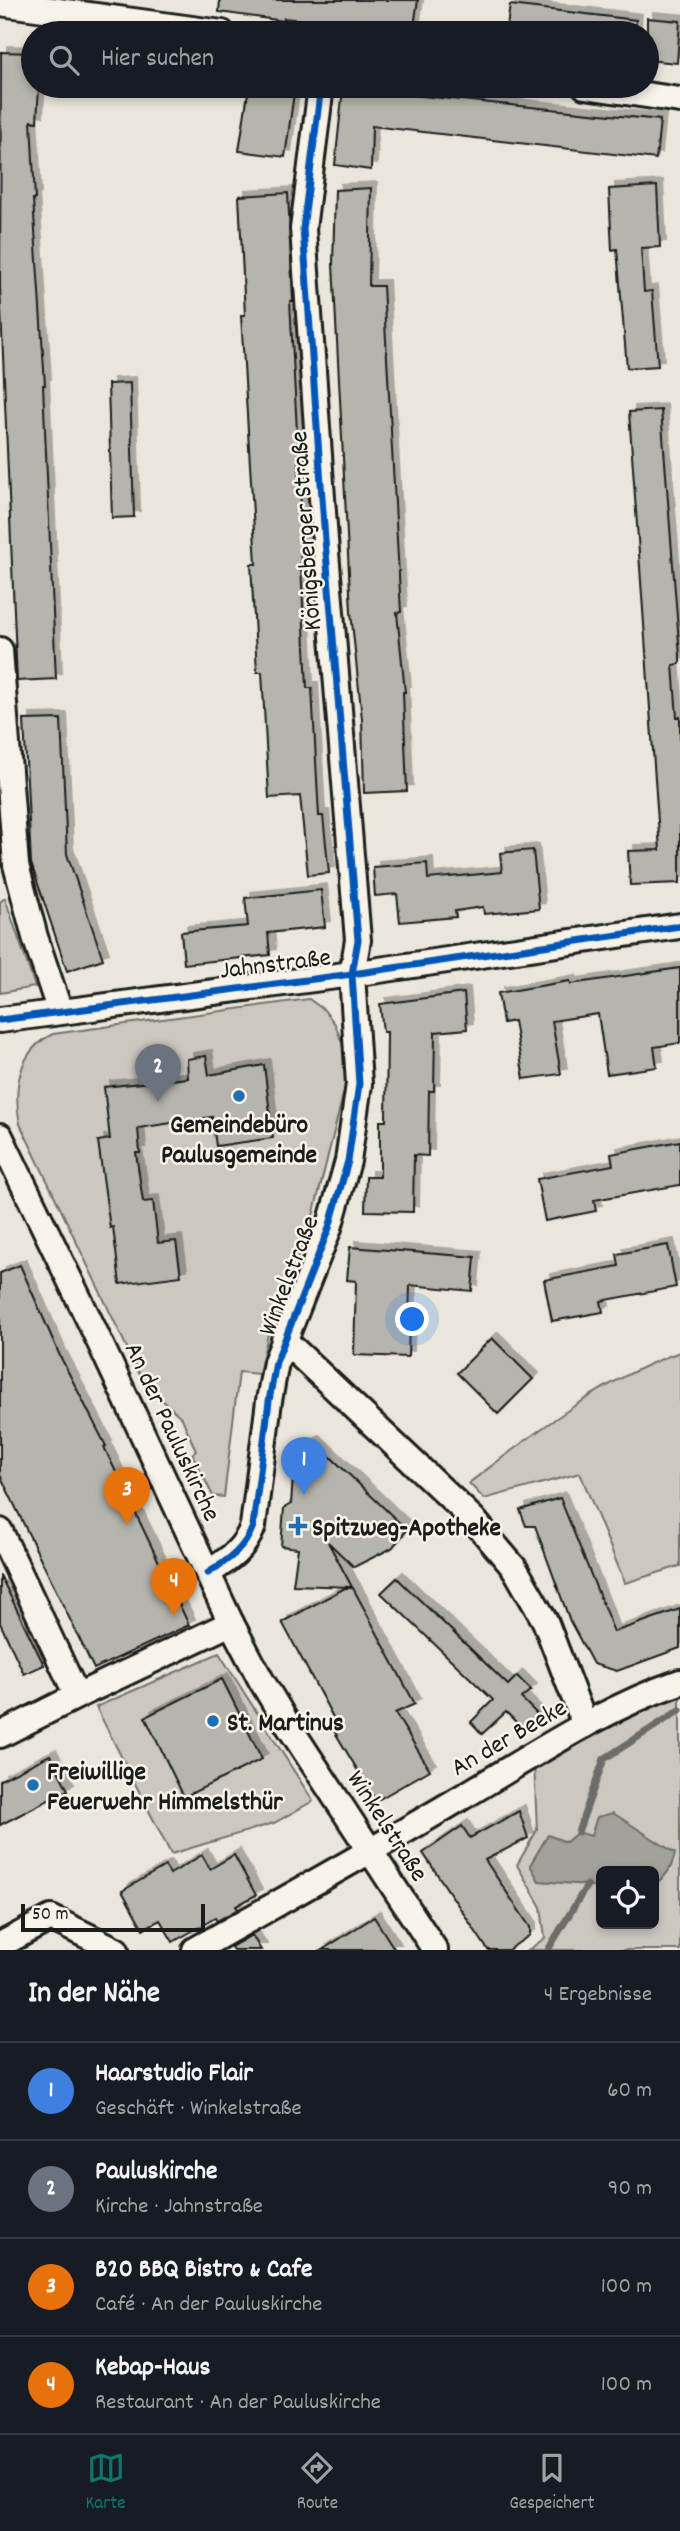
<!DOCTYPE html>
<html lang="de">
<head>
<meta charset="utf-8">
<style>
  body { margin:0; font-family:Dekko,sans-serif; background:#242831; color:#f1f3f6 }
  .controls { position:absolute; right:21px; bottom:21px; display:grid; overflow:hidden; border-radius:10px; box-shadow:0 4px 10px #0003 }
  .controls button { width:63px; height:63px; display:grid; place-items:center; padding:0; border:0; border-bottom:2px solid #363941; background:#171b24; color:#f1f3f6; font:35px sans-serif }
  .scale { position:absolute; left:21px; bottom:18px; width:184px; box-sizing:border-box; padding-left:7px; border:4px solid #1c1c1c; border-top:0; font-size:19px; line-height:24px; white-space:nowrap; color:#1c1c1c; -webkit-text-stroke:5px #f7f3e8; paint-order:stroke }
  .you { position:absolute; left:413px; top:1320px; width:24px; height:24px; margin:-18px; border:5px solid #fff; border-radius:50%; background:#1a73e8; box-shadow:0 0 0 10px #1a73e833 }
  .badge { display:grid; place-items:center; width:46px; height:46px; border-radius:50%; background:#0f766e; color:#fff; font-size:23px; font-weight:700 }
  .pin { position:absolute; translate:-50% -58px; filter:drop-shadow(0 2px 4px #0008) }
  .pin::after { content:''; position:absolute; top:37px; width:24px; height:21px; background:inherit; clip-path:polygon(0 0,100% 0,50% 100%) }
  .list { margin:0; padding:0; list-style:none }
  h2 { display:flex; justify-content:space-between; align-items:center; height:91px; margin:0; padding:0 28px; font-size:30px }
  h2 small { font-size:23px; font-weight:400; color:#9ea1a6 }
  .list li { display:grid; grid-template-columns:46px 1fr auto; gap:21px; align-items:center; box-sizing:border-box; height:98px; padding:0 28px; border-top:2px solid #363941 }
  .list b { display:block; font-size:26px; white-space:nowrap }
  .list p { margin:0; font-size:23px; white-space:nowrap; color:#9ea1a6 }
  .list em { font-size:23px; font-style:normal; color:#9ea1a6 }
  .icon { flex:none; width:38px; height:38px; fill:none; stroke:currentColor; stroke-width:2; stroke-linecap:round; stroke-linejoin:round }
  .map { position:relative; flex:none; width:680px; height:1950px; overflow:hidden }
  .search { position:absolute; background:#171b24; box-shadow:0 4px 10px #0003; left:21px; right:21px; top:21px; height:77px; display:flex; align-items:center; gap:18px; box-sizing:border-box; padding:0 24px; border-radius:38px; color:#9ea1a6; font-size:26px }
  .sheet { height:483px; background:#171b24 }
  nav { display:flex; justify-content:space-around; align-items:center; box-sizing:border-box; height:98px; border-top:2px solid #363941; background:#171b24; font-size:19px; color:#9ea1a6 }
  nav a { display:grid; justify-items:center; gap:4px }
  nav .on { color:#0f766e }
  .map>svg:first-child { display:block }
  .green { fill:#ccc8c0; stroke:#74726e; stroke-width:2; fill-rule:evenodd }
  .water { fill:#a3a19a; stroke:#6d6c68; stroke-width:2 }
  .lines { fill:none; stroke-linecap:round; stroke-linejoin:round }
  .stream { stroke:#6d6c68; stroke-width:7 }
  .building { fill:#b6b4ac; stroke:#1c1c1c; stroke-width:2; filter:url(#shadow) }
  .minor-casing { stroke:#1c1c1c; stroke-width:30 }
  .minor { stroke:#f7f3e8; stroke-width:24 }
  .cycleway-casing { stroke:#f7f3e8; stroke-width:11 }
  .cycleway { stroke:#0057b8; stroke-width:7 }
  .poi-dot { fill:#1f6fb2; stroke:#f7f3e8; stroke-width:2.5 }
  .labels { text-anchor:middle; stroke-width:5; stroke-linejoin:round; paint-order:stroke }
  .street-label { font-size:26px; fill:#1c1c1c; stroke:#f7f3e8 }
  .poi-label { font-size:26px; font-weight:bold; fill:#1c1c1c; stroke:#f7f3e8; text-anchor:start }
</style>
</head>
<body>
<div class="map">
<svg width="680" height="1950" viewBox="0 0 680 1950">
  <defs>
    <filter id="shadow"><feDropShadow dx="6" dy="-6" stdDeviation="0" flood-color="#0004"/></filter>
  </defs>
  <rect width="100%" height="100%" fill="#eae6dc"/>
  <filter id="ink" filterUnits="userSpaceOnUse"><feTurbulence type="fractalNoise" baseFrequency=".0143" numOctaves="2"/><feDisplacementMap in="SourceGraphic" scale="14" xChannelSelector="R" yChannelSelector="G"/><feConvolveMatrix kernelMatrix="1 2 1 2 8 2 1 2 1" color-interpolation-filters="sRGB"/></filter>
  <g filter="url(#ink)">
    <g class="green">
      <polygon points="5,898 35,987 0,993 0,902"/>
      <path d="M309,999L324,1010L335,1024L346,1054L345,1087L311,1224L268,1334L259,1374L239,1372L224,1497L213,1496L192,1454L196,1451L182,1418L149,1388L140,1375L20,1124C13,1090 18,1050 53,1034Z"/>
      <path d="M680,1352V1566L625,1583L580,1473L484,1499L469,1483C536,1432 601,1380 680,1352Z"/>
      <polygon points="219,1653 313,1801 274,1823 171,1854 96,1707"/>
      <path d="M680,1688V1950H528L545,1938L541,1907L517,1865L537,1830L534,1761ZM601,1871H654V1924H601Z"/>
    </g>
    <path class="water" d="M613,1813L675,1853C672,1867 667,1877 654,1884V1871H601V1889L587,1885L539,1881L530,1865L548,1835L566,1842L578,1832L591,1836L597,1817Z"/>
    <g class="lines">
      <g class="stream">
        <polyline points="578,1832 604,1759 680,1710"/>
        <polyline points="548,1950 587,1885"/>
      </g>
    </g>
    <g class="building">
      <polygon points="220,0 418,0 413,33 372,30 372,27 284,18 284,21 219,12"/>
      <polygon points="510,5 636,20 635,33 506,33"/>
      <polygon points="647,18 680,21 677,63 647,60"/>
      <polygon points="1,52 33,53 33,86 39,86 37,122 31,121 35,199 33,199 45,385 43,385 56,679 17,681 0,286"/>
      <polygon points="249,86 295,86 285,157 239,151"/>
      <polygon points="343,88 660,120 656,159 372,126 371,170 335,165"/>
      <polygon points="657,186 660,247 641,248 644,292 652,291 658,366 627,368 617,249 612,250 609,189"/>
      <polygon points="371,188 369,286 383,286 401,612 397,613 405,692 403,692 407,791 364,793 362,719 351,612 333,264 335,190"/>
      <polygon points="288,193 293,301 290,301 303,544 300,544 307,688 312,688 319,816 323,816 329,873 308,875 300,796 269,798 262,672 257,672 251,564 256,564 241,315 245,315 239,196"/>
      <polygon points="130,383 134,517 112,518 108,384"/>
      <polygon points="661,410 680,656 680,664 673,665 677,717 680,717 680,883 630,885 628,851 660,850 629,412"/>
      <polygon points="61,719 67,854 103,959 67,971 31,863 24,720"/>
      <polygon points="533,850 539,909 484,914 483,907 455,911 456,917 400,922 397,894 375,896 373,867 427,863 428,879 502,872 500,853"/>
      <polygon points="321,890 325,927 268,933 270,955 184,964 181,932 248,926 245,898"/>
      <polygon points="680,968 680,1043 654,1047 657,1067 607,1074 598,1014 552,1021 561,1074 524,1079 514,1021 503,1023 498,993 570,981 571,984"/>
      <polygon points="464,993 467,1029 435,1032 434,1091 429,1091 428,1156 414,1155 413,1212 365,1211 366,1177 380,1177 380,1121 386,1121 387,1032 383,1032 380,1004"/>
      <polygon points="206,1056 209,1075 264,1065 273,1138 216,1146 212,1117 138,1128 140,1153 136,1153 143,1202 153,1201 158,1243 176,1241 181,1276 120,1284 113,1227 110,1228 98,1141 110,1139 104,1087 188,1078 187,1059"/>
      <polygon points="680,1141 680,1185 594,1200 596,1211 545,1221 537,1179 613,1165 611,1154"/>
      <polygon points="668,1245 676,1287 601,1301 603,1312 552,1321 544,1280 619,1266 617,1254"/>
      <polygon points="350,1247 475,1257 472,1291 410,1285 408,1357 354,1355 356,1281 347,1280"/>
      <polygon points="20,1265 60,1356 106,1446 104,1447 189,1625 94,1669 0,1475 0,1273"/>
      <polygon points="492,1338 533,1379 498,1414 457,1373"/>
      <polygon points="314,1441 407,1530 392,1548 354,1567 328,1542 352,1587 293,1585 298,1548 281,1546 284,1508 291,1504 295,1449"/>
      <polygon points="560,1498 614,1632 680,1609 680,1648 617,1671 593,1664 570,1621 535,1526 526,1526 520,1510"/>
      <polygon points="0,1575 44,1665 24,1674 0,1623"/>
      <polygon points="397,1578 508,1685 517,1676 531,1690 521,1698 538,1715 523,1729 506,1712 482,1734 471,1722 493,1700 381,1593"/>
      <polygon points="345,1588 353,1588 415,1704 395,1713 430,1770 376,1801 330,1724 335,1721 282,1622"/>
      <polygon points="222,1679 262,1759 184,1797 145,1717"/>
      <polygon points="50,1755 68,1790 0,1825 0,1780"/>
      <polygon points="519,1811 528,1838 485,1860 530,1927 530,1935 508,1950 488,1950 423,1853 462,1826 470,1838"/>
      <polygon points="202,1855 210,1869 234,1855 256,1895 236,1906 238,1909 217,1921 215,1918 173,1942 160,1920 143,1929 122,1891 165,1866 170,1874"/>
      <polygon points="374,1917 395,1950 322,1950"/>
      <polygon points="252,1935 261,1950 233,1950 231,1947"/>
    </g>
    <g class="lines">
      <defs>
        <g id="minor">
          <polyline points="0,3 222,33"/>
          <polyline points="585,86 680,100"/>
          <polyline points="0,650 16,865 35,937 60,1012"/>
          <polyline points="0,1020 352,974 680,926"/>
          <polyline points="0,1136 93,1328 231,1623 261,1680 288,1725 435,1950"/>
          <polyline points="284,1340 473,1519 515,1569 545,1621 585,1725"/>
          <polyline points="0,1531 77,1696"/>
          <path d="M208,1573C228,1560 245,1549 253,1526L269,1401L276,1362L329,1228L348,1161L359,1084L352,974L358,940L325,540L303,229L321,86"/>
          <polyline points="0,1735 77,1696 231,1623"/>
          <polyline points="0,1945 51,1918 116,1950"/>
          <path d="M195,1950C283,1900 372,1851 459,1799C531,1757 601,1709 680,1682"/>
        </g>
      </defs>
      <use href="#minor" class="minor-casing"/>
      <use href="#minor" class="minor"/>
      <defs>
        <g id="cycleway">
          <polyline points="0,1020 352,974 680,926"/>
          <path d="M208,1573C228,1560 245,1549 253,1526L269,1401L276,1362L329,1228L348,1161L359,1084L352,974L358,940L325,540L303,229L321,86"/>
        </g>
      </defs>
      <use href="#cycleway" class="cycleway-casing"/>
      <use href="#cycleway" class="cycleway"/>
    </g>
  </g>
  <g class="poi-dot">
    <circle cx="239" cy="1096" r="7"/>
    <path d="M294.5 1515.5h7v7h7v7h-7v7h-7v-7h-7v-7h7z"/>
    <circle cx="213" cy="1721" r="7"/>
    <circle cx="33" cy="1785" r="7"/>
  </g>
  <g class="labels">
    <g class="street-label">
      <text transform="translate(304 531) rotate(-94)" y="9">Königsberger Straße</text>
      <text transform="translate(275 962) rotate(-7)" y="9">Jahnstraße</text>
      <text transform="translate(287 1275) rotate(-69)" y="9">Winkelstraße</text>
      <text transform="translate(174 1431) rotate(65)" y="9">An der Pauluskirche</text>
      <text transform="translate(508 1736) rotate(-30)" y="9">An der Beeke</text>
      <text transform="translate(389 1825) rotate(57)" y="9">Winkelstraße</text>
    </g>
    <g class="poi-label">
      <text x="239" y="1132" text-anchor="middle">Gemeindebüro<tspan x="239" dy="30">Paulusgemeinde</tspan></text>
      <text x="312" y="1535">Spitzweg-Apotheke</text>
      <text x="227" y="1730">St. Martinus</text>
      <text x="47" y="1779">Freiwillige<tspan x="47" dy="30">Feuerwehr Himmelsthür</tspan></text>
    </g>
  </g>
</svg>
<div class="controls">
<button><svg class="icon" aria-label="locate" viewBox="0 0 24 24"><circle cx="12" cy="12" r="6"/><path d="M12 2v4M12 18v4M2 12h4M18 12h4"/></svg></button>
</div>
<div class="scale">50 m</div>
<div class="you"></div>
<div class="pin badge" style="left:304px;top:1495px;background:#3f7fe0">1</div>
<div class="pin badge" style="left:158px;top:1102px;background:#6b7280">2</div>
<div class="pin badge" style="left:127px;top:1525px;background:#e8710a">3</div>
<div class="pin badge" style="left:174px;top:1616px;background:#e8710a">4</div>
<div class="search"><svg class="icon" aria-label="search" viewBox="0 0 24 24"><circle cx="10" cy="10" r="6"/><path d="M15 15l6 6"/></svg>Hier suchen</div>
</div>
<section class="sheet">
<h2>In der Nähe<small>4 Ergebnisse</small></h2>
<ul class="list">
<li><span class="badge" style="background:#3f7fe0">1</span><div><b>Haarstudio Flair</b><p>Geschäft · Winkelstraße</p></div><em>60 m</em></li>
<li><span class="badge" style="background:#6b7280">2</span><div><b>Pauluskirche</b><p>Kirche · Jahnstraße</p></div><em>90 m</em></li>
<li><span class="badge" style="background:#e8710a">3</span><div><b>B20 BBQ Bistro &amp; Cafe</b><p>Café · An der Pauluskirche</p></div><em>100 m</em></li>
<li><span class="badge" style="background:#e8710a">4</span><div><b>Kebap-Haus</b><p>Restaurant · An der Pauluskirche</p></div><em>100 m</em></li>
</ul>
</section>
<nav>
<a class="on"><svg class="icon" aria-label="map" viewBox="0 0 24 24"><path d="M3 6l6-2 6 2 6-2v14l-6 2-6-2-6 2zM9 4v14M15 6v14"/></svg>Karte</a>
<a><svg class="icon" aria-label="directions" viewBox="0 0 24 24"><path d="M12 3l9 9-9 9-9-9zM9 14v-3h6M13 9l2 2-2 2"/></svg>Route</a>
<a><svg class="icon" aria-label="saved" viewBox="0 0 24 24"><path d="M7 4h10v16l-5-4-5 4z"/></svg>Gespeichert</a>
</nav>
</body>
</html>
